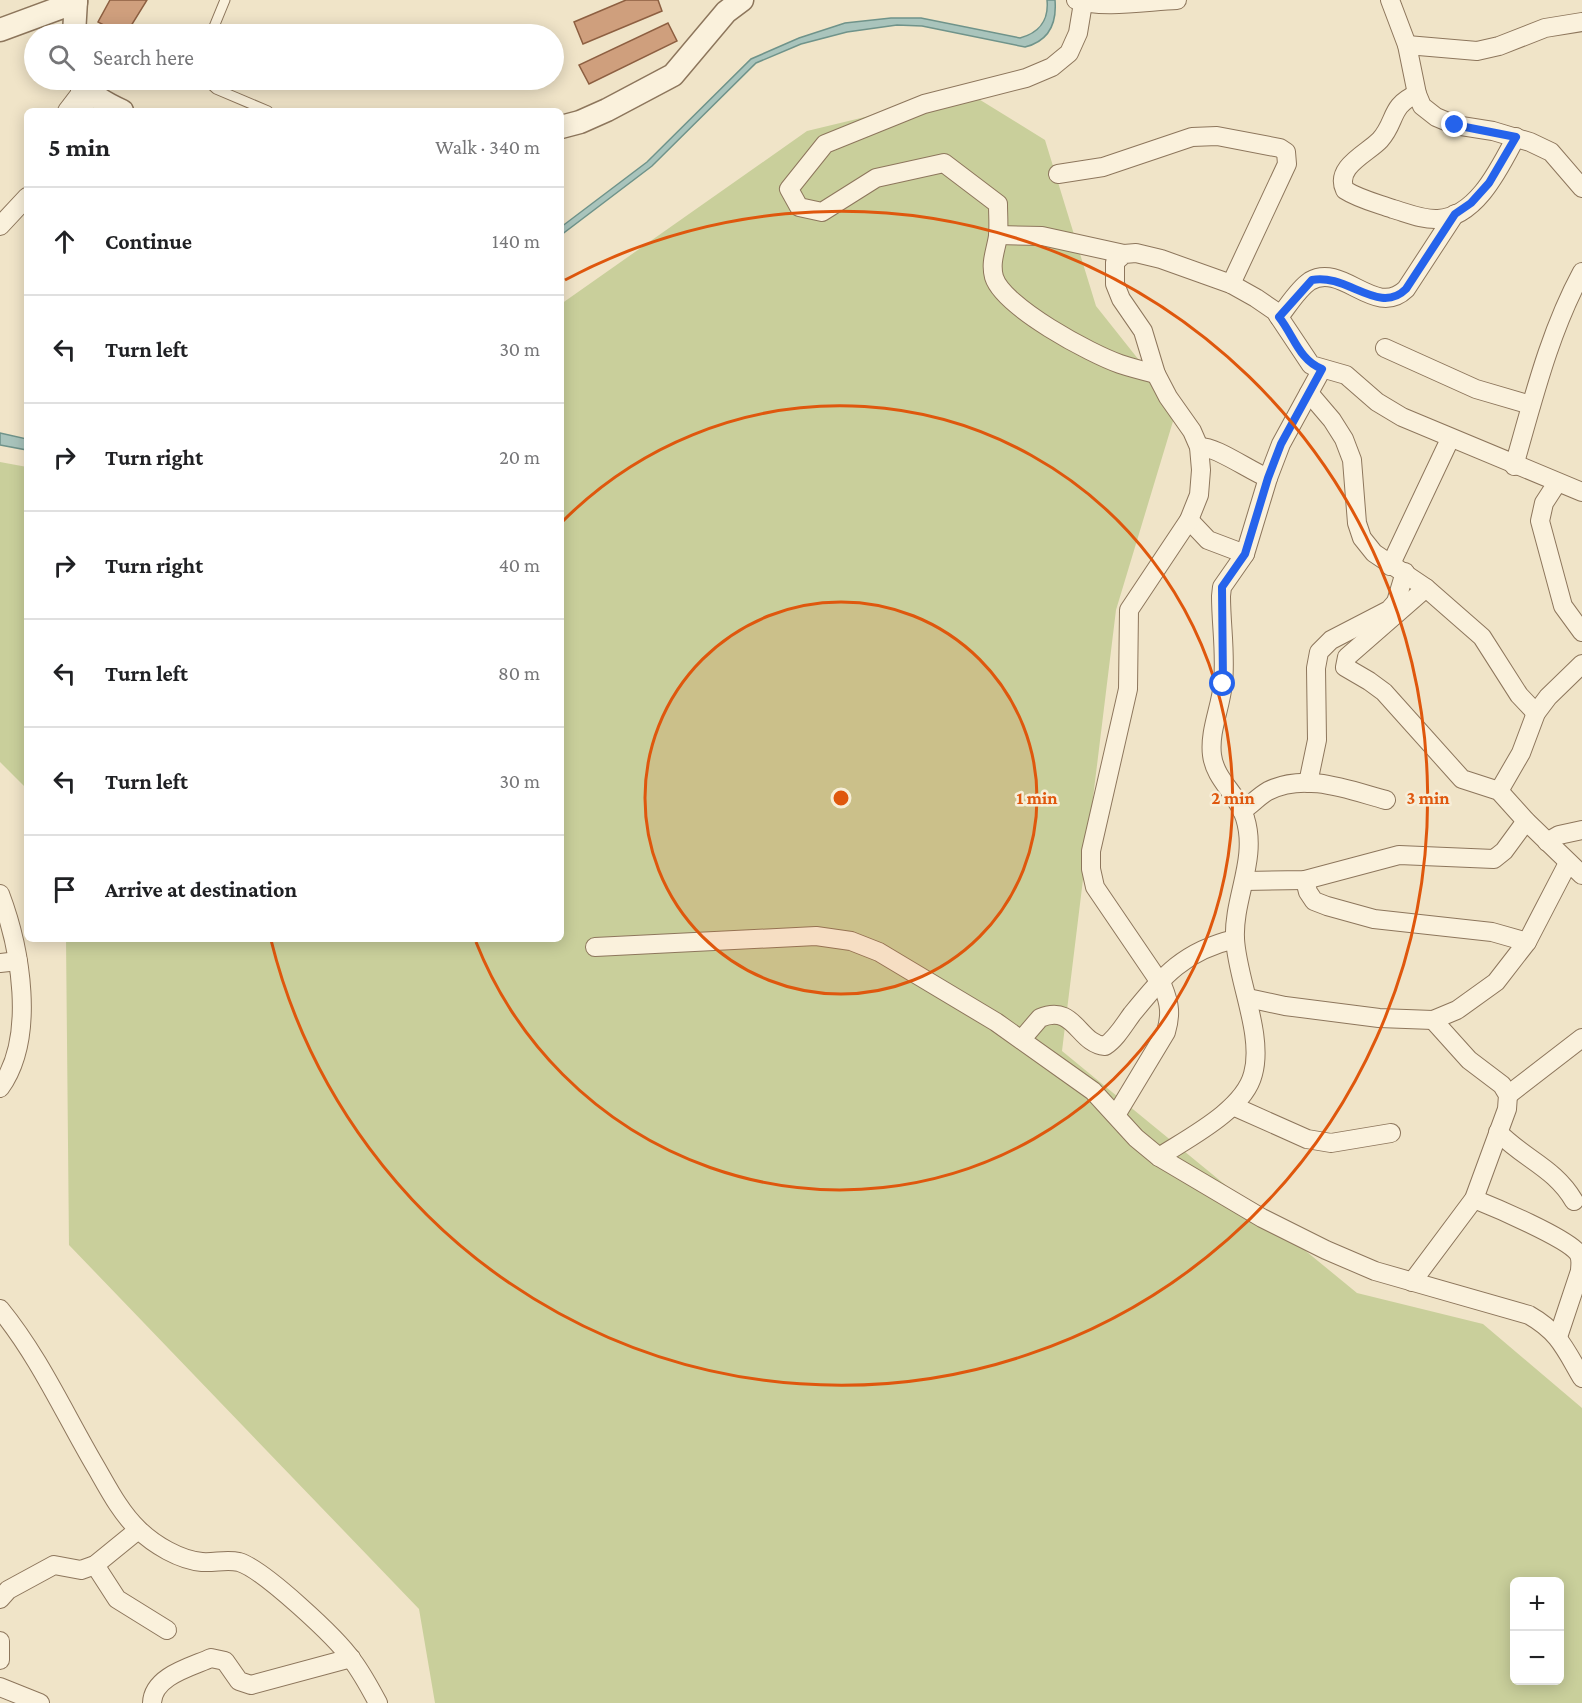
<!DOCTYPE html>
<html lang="en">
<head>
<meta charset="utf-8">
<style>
  body { margin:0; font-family:"Crimson Pro",serif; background:#f2f2f2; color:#202124 }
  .controls { position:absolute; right:18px; bottom:18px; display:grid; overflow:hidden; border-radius:9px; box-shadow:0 3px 15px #0003 }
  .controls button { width:54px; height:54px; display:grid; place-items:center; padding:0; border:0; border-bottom:2px solid #e0e0e0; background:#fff; color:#202124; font:30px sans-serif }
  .stop { position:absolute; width:18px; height:18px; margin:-14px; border:4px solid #2563eb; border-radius:50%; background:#fff }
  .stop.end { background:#2563eb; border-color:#fff; box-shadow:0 2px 6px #0008 }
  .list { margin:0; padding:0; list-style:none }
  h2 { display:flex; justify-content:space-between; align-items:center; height:78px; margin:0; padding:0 24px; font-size:26px }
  h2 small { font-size:20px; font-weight:400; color:#757577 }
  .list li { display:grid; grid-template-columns:39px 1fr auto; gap:18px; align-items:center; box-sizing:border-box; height:108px; padding:0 24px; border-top:2px solid #e0e0e0 }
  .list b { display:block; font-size:22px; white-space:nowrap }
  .list em { font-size:20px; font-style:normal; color:#757577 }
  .icon { flex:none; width:33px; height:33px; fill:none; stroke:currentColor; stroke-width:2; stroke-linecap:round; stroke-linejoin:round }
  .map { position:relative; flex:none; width:1582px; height:1703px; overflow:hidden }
  .search { position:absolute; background:#fff; box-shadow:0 3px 15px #0003; left:24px; top:24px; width:540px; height:66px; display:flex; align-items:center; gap:15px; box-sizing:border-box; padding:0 21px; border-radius:33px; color:#757577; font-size:22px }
  .panel { position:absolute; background:#fff; box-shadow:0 3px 15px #0003; left:24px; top:108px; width:540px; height:834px; border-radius:9px }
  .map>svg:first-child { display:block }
  .green { fill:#c9cf9b; fill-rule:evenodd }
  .water { fill:#a9c4bc; stroke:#6f938a; stroke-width:1.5 }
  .building { fill:#cf9f7d; stroke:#8d5f41; stroke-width:1.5 }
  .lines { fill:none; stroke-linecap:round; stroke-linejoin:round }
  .service-casing { stroke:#8d765c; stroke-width:11 }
  .minor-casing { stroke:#8d765c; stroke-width:20 }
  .tertiary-casing { stroke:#8d765c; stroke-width:25 }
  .service { stroke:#faf1dc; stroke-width:9 }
  .minor { stroke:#faf1dc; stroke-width:18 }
  .tertiary { stroke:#faf1dc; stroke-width:22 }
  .route { stroke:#2563eb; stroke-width:8 }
  .ring { fill:none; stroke:#df570d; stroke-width:3 }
  .centre { fill:#df570d; stroke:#f7eed8; stroke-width:3 }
  .ring-label { font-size:18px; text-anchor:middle; font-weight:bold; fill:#df570d; stroke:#f7eed8; stroke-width:5; stroke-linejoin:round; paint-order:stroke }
</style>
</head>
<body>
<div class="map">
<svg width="1582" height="1703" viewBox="0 0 1582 1703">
  <rect width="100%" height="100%" fill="#f0e4c8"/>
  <g class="green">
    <path d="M977,98L1045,140L1096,306L1177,408L1116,610L1062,1051L1357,1293L1483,1324L1582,1408V1703H435L419,1609L69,1245L66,939H561V304L807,131L919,104ZM1514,1582H1560V1680H1514Z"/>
    <polygon points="0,462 27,467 27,789 0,762"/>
  </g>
  <g class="water">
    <path d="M1047,0H1055C1057,24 1049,41 1025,47L922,26L897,25L847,32L801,44L756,63L652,166L561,235V227L647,162L751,59L799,38L845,23L891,18H921L1020,38C1039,33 1049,20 1047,0Z"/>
    <polygon points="0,433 27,439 27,450 0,445"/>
  </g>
  <g class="building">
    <polygon points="110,0 147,0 126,34 120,34 98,22"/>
    <polygon points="626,0 658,0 662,11 583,44 574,22"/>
    <polygon points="668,23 677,41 589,84 579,65"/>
  </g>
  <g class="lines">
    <defs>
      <g id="service">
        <polyline points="211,34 225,0"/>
        <polyline points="206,80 216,89 268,111"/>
      </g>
      <g id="minor">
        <path d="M1076,0C1102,9 1149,1 1177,0"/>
        <polyline points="1390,0 1407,45 1417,94 1422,106 1436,117 1455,125 1493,131 1530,142 1551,152 1582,188"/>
        <path d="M1083,3L1078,33L1069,53L1052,67L1026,78L924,104L825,144L789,189L799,207L822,212L876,178L944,163L998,204C998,215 999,226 998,236C996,250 990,262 994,277C1003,307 1091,354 1120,364C1132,368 1144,371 1156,374"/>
        <polyline points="1407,45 1477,51 1499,46 1545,28 1582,22"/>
        <polyline points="80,80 80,94 85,111"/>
        <path d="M1417,94C1389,106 1397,121 1380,140C1368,153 1334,167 1345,190C1359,199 1376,203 1393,209C1407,213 1423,220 1438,219C1477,217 1500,167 1516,137"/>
        <polyline points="67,111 80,94"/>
        <polyline points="1058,174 1103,167 1192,137 1217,136 1280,148 1286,152 1287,164 1231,284"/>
        <polyline points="0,226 27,197"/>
        <polyline points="998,235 1042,236 1124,254"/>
        <path d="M1279,317C1288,306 1298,289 1310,281C1343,262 1375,319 1406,289L1455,214"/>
        <polyline points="1385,348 1476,389 1531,405"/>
        <polyline points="1309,393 1332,420 1344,439 1352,460 1357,523 1362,538 1374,553 1426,588 1482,637 1519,695 1536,713"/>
        <path d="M1199,447C1214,445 1250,471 1268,478"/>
        <path d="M1514,466C1533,400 1549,333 1582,272"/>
        <polyline points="1557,483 1544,503 1540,521 1563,606 1582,632"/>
        <polyline points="1189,520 1208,540 1245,554"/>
        <polyline points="1390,566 1450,439"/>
        <polyline points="1426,588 1347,657 1345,667 1369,681 1384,692 1462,779 1499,791 1526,821 1582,875"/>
        <polyline points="1308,783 1317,740 1316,668 1319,652 1331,640 1389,610 1396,602 1405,572"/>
        <polyline points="1499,791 1521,753 1536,713 1548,697 1582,664"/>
        <path d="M1242,811C1251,805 1259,796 1268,791C1305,772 1349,790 1386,800"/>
        <polyline points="1547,842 1559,835 1582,830"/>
        <polyline points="1305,880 1308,892 1314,901 1327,906 1374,919 1492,932 1527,942"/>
        <polyline points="1244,881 1305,880 1399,855 1494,859 1504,851 1526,821"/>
        <path d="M0,894C20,947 37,1037 0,1088"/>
        <path d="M595,947L816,936L851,941L879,952L996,1022L1093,1091L1136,1138L1159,1157L1262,1218L1326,1250L1375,1271L1529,1315C1559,1332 1565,1349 1582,1378"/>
        <polyline points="0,963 18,961"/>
        <polyline points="1248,998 1285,1006 1379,1018 1433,1020 1457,1010 1496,982 1527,942 1568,863"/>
        <path d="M1022,1039L1040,1018C1075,1003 1078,1044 1105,1046C1116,1039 1124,1025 1132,1014C1164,975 1184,951 1235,939"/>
        <polyline points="1508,1095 1582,1038"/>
        <polyline points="1233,1106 1307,1139 1331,1143 1391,1133"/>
        <path d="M1116,1115L1166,1032C1171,1015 1170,1004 1163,987L1095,887L1091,869V851L1128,689L1129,610L1189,520L1199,495L1201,470L1199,447L1192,431L1168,397L1156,374L1143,331L1121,299L1115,284V262L1124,254L1136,253L1161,259L1231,284L1256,298L1275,311L1311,365L1346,375L1377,402L1402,417L1582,492"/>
        <path d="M1498,1132C1524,1159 1555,1168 1574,1201"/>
        <path d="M1159,1157C1188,1138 1244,1110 1253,1074C1264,1035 1237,979 1235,939C1233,898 1258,859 1245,818C1238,794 1215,780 1212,755C1209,731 1221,707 1223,683C1226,654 1221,625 1221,596L1222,587L1245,554L1268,478L1281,444L1322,369"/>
        <path d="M1474,1199C1494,1207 1567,1238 1578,1253C1582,1259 1580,1265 1580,1271L1558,1337"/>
        <polyline points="1412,1282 1474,1199 1507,1109 1508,1095 1502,1085 1469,1060 1433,1020"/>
        <path d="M0,1309C40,1358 65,1415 97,1469C109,1490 121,1513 138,1529C154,1545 180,1560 202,1562C215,1563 226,1559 239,1562C263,1569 337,1638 352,1660C362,1673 370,1688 378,1703"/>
        <polyline points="95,1565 117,1599 167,1630"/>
        <polyline points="0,1599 8,1590 54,1565 81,1570 95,1565 138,1530"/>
        <polyline points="0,1641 0,1660"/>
        <polyline points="0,1687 40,1703"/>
        <path d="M152,1703C153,1676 191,1667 211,1658L225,1661L239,1681L251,1685L351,1658"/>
      </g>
      <g id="tertiary">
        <polyline points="0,30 76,2"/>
        <polyline points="74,34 76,0"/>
        <path d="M82,80C89,95 107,104 122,111"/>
        <polyline points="561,127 580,122 607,110 673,75 726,12 742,0"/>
      </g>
    </defs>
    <use href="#service" class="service-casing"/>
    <use href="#minor" class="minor-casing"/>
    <use href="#tertiary" class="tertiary-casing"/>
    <use href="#service" class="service"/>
    <use href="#minor" class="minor"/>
    <use href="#tertiary" class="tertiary"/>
  </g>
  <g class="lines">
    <path class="route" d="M1223,684L1222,587L1245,554L1268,478L1281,444L1322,369C1299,360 1294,336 1279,317L1312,280C1347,273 1379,316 1406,289L1455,214L1471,203L1489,183L1516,137L1455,125"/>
  </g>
  <circle cx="841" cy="798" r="196" fill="#df570d" fill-opacity=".12"/>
  <g class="ring">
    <circle cx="841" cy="798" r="196"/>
    <path d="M561 523A392 392 0 1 1 476 942"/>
    <path d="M565 280A587 587 0 1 1 271 940"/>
  </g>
  <circle cx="841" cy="798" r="9" class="centre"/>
  <g class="ring-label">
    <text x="1037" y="804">1 min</text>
    <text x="1233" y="804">2 min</text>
    <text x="1428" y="804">3 min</text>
  </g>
</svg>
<div class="controls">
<button>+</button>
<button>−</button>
</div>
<div class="stop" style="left:1223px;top:684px"></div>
<div class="stop end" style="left:1455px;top:125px"></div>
<div class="search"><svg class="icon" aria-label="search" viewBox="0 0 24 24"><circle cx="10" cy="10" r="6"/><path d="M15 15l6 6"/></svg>Search here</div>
<section class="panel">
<h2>5 min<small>Walk · 340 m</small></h2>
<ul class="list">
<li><svg class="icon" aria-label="ahead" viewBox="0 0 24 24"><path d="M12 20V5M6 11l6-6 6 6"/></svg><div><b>Continue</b></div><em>140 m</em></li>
<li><svg class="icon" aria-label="left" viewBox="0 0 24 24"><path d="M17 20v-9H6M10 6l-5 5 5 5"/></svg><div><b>Turn left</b></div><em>30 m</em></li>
<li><svg class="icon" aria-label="right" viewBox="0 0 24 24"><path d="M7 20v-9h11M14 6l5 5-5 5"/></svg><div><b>Turn right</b></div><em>20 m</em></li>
<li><svg class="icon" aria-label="right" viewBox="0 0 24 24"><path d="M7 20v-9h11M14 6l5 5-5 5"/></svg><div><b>Turn right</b></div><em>40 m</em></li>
<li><svg class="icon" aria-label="left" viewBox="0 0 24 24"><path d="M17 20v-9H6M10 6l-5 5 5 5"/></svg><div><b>Turn left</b></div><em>80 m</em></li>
<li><svg class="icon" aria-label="left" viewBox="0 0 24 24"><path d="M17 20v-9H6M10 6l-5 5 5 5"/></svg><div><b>Turn left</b></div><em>30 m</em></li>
<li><svg class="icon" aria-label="arrive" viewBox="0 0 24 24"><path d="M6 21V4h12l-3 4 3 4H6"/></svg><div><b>Arrive at destination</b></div></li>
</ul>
</section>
</div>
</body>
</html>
